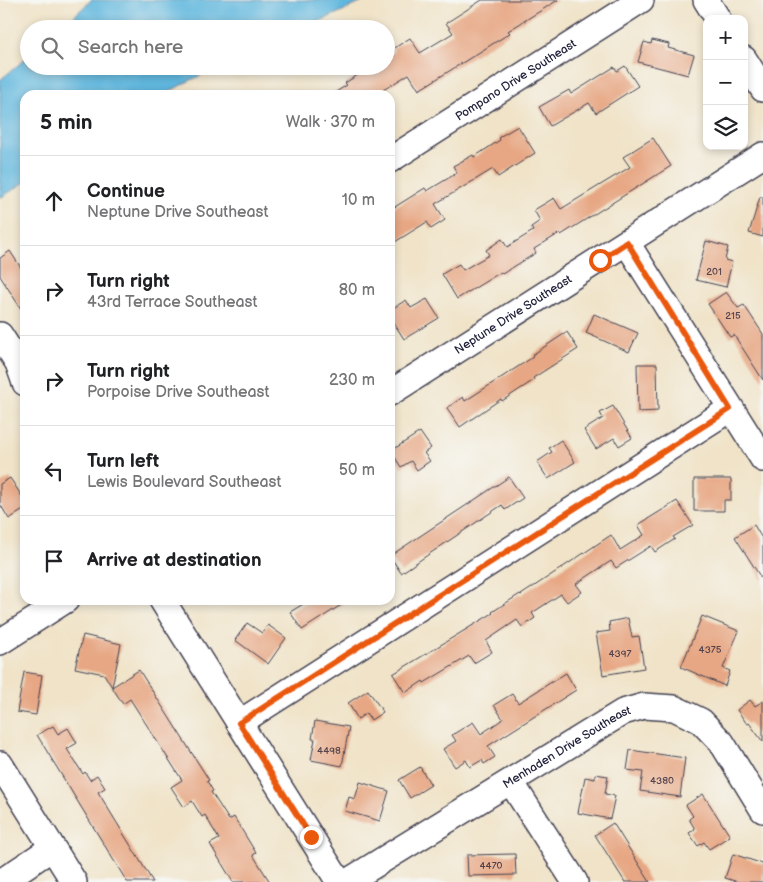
<!DOCTYPE html>
<html lang="en">
<head>
<meta charset="utf-8">
<style>
  body { margin:0; font-family:"Balsamiq Sans",sans-serif; background:#f6f6f6; color:#202124 }
  .controls { position:absolute; right:15px; top:15px; display:grid; overflow:hidden; border-radius:10px; box-shadow:0 2px 8px #0003 }
  .controls button { width:45px; height:45px; display:grid; place-items:center; padding:0; border:0; border-bottom:1px solid #e0e0e0; background:#fff; color:#202124; font:25px sans-serif }
  .stop { position:absolute; width:15px; height:15px; margin:-11px; border:4px solid #ea580c; border-radius:50%; background:#fff }
  .stop.end { background:#ea580c; border-color:#fff; box-shadow:0 1px 5px #0008 }
  .list { margin:0; padding:0; list-style:none }
  h2 { display:flex; justify-content:space-between; align-items:center; height:65px; margin:0; padding:0 20px; font-size:21px }
  h2 small { font-size:16px; font-weight:400; color:#757577 }
  .list li { display:grid; grid-template-columns:32px 1fr auto; gap:15px; align-items:center; box-sizing:border-box; height:90px; padding:0 20px; border-top:1px solid #e0e0e0 }
  .list b { display:block; font-size:19px; white-space:nowrap }
  .list p { margin:0; font-size:16px; white-space:nowrap; color:#757577 }
  .list em { font-size:16px; font-style:normal; color:#757577 }
  .icon { flex:none; width:28px; height:28px; fill:none; stroke:currentColor; stroke-width:2; stroke-linecap:round; stroke-linejoin:round }
  .map { position:relative; flex:none; width:763px; height:882px; overflow:hidden }
  .search { position:absolute; background:#fff; box-shadow:0 2px 8px #0003; left:20px; top:20px; width:375px; height:55px; display:flex; align-items:center; gap:12px; box-sizing:border-box; padding:0 18px; border-radius:28px; color:#757577; font-size:19px }
  .panel { position:absolute; background:#fff; box-shadow:0 2px 8px #0003; left:20px; top:90px; width:375px; height:515px; border-radius:15px }
  .map>svg:first-child { display:block }
  .water { fill:#61b7de; stroke:#426c8c }
  .building { fill:#e7a784 }
  .lines { fill:none; stroke-linecap:round; stroke-linejoin:round }
  .minor-casing { stroke:#413f50; stroke-width:28 }
  .minor { stroke:#fff; stroke-width:25 }
  .route { stroke:#ea580c; stroke-width:6 }
  .labels { text-anchor:middle; stroke-width:4.5; stroke-linejoin:round; paint-order:stroke }
  .number-label { font-size:10px; fill:#53434d }
  .street-label { font-size:12px; fill:#22223b; stroke:#f6f6f2 }
</style>
</head>
<body>
<div class="map">
<svg width="763" height="882" viewBox="0 0 763 882">
  <rect width="100%" height="100%" fill="#f6f6f2"/>
  <filter id="ink" filterUnits="userSpaceOnUse"><feTurbulence type="fractalNoise" baseFrequency=".02" numOctaves="2"/><feDisplacementMap in="SourceGraphic" scale="10" xChannelSelector="R" yChannelSelector="G"/><feConvolveMatrix kernelMatrix="1 2 1 2 8 2 1 2 1" color-interpolation-filters="sRGB"/></filter>
  <filter id="wash" filterUnits="userSpaceOnUse"><feTurbulence type="fractalNoise" baseFrequency=".0096" numOctaves="4" result="noise"/><feDisplacementMap in="SourceGraphic" scale="20" xChannelSelector="R" yChannelSelector="G"/><feGaussianBlur stdDeviation="1.12" result="paint"/><feColorMatrix in="noise" values="0 0 0 0 0 0 0 0 0 0 0 0 0 0 0 0 0 1.4 0 .05"/><feComposite in="paint" operator="in"/></filter>
  <g filter="url(#wash)">
    <rect width="100%" height="100%" fill="#f0e3c8"/>
    <g class="water">
      <polygon points="91,0 367,0 302,29 61,29"/>
      <polygon points="29,56 29,66 220,66 185,83 163,95 25,95 25,182 0,198 0,80"/>
    </g>
    <g id="blocks">
      <g class="building">
        <polygon points="482,0 558,0 508,31 510,33 419,90 409,74 375,95 331,95 347,85 345,83 372,66 386,66 386,57 394,52 393,49 410,38 420,53 453,33 446,23"/>
        <polygon points="652,40 669,44 668,48 694,55 688,75 638,62 644,42 651,44"/>
        <polygon points="625,66 638,86 596,113 589,103 550,126 539,107 569,90 571,94 614,67 617,71"/>
        <polygon points="518,126 535,153 498,177 493,169 435,204 445,220 431,229 427,222 390,245 390,210 425,188 427,191 457,173 453,166 473,155 474,157 500,140 499,137"/>
        <polygon points="653,138 671,166 561,235 560,233 534,249 536,253 502,274 501,272 457,299 442,274 459,264 463,270 489,255 486,250 502,239 507,247 533,231 531,227 540,221 534,210 554,198 561,209 630,167 623,157"/>
        <polygon points="760,197 763,197 763,237 749,233"/>
        <polygon points="706,241 728,247 725,260 732,262 726,287 696,280"/>
        <polygon points="10,251 25,274 25,315 0,276 0,258"/>
        <polygon points="726,292 738,308 744,305 763,334 763,380 734,335 730,337 708,304"/>
        <polygon points="427,299 439,318 404,339 390,317 390,310 406,300 411,308"/>
        <polygon points="594,314 638,333 629,352 586,333"/>
        <polygon points="567,332 578,349 533,378 534,380 502,401 501,399 460,427 447,408 463,397 465,401 533,357 532,355"/>
        <polygon points="637,364 657,364 658,411 638,412"/>
        <polygon points="613,406 632,438 619,446 614,438 596,449 584,430 603,418 600,413"/>
        <polygon points="420,432 431,448 424,453 430,461 417,470 411,461 401,467 391,451"/>
        <polygon points="561,440 575,462 548,479 537,462 552,452 549,448"/>
        <polygon points="509,477 523,498 505,510 502,505 401,573 390,556"/>
        <polygon points="10,478 25,501 25,509 9,519 0,504 0,484"/>
        <polygon points="694,479 731,479 731,500 724,500 724,511 694,511"/>
        <polygon points="677,501 693,525 673,537 675,539 655,552 651,546 616,568 611,561 576,584 582,592 567,602 561,594 532,613 535,618 522,627 517,620 486,641 492,652 474,663 469,656 424,683 423,681 405,693 393,674 493,613 492,612 520,594 521,595 611,535 620,550 644,535 638,525"/>
        <polygon points="754,525 763,540 763,581 735,537"/>
        <polygon points="310,600 349,600 302,630 290,612"/>
        <polygon points="702,616 739,631 723,668 730,671 725,686 681,667"/>
        <polygon points="628,618 632,637 639,636 644,668 603,675 596,633 610,631 609,622"/>
        <polygon points="247,623 262,633 268,625 286,638 268,664 235,640"/>
        <polygon points="83,635 121,644 112,687 104,674 75,668"/>
        <polygon points="139,670 209,780 207,781 213,791 211,792 229,820 234,817 256,853 253,855 270,882 233,882 210,844 219,839 205,815 202,817 192,801 184,807 171,787 182,780 130,699 123,704 112,687"/>
        <polygon points="24,672 42,675 36,715 17,712"/>
        <polygon points="566,673 576,690 488,746 495,757 484,764 482,760 470,767 466,760 455,767 443,749 456,741 452,735 473,722 481,734 503,719 494,705 512,694 518,703"/>
        <polygon points="368,690 383,712 371,720 366,713 358,719 348,703"/>
        <polygon points="750,700 755,706 763,701 763,742 749,723 747,724 737,710"/>
        <polygon points="315,721 349,727 342,766 311,760 315,739 312,739"/>
        <polygon points="53,726 58,734 68,728 77,743 67,749 83,774 85,772 90,780 97,775 105,788 98,792 153,882 127,882 37,735"/>
        <polygon points="630,750 685,758 680,797 640,791 643,772 627,770"/>
        <polygon points="420,767 431,785 410,798 399,780"/>
        <polygon points="595,774 608,776 605,794 615,796 610,819 578,813 585,777 595,779"/>
        <polygon points="360,782 389,791 380,821 345,811 349,797 355,799"/>
        <polygon points="703,794 730,836 709,849 704,842 698,846 689,833 695,829 689,819 693,816 686,805"/>
        <polygon points="613,823 650,882 625,882 595,835"/>
        <polygon points="515,854 516,875 468,876 467,855"/>
        <polygon points="733,854 763,864 763,882 738,882 725,878"/>
      </g>
    </g>
  </g>
  <g filter="url(#ink)">
    <use href="#blocks" fill-opacity="0" stroke="#413f50" stroke-width="1"/>
    <g class="lines">
      <defs>
        <g id="minor">
          <polyline points="706,0 718,19"/>
          <polyline points="744,59 763,89"/>
          <path id="s1" d="M390,160L641,0"/>
          <polyline points="627,243 763,459"/>
          <polyline points="0,335 18,363 25,383"/>
          <path id="s2" d="M390,393L763,155"/>
          <polyline points="162,600 339,882"/>
          <polyline points="0,642 66,600"/>
          <polyline points="239,723 730,409"/>
          <polyline points="0,764 74,882"/>
          <polyline points="511,782 575,882"/>
          <polyline points="1,882 52,848"/>
          <path id="s3" d="M347,882L623,712L644,706L674,708L701,721L722,743L763,810"/>
        </g>
      </defs>
      <use href="#minor" class="minor-casing"/>
      <use href="#minor" class="minor"/>
    </g>
  </g>
  <g class="lines" filter="url(#ink)">
    <polyline class="route" points="311,837 239,723 730,409 627,242 600,260"/>
  </g>
  <g class="labels">
    <g class="number-label">
      <text x="714" y="275">201</text>
      <text x="733" y="319">215</text>
      <text x="710" y="653">4375</text>
      <text x="620" y="657">4397</text>
      <text x="329" y="754">4498</text>
      <text x="662" y="784">4380</text>
      <text x="491" y="869">4470</text>
    </g>
    <g class="street-label">
      <text dy="4" stroke="none"><textPath href="#s1" startOffset="149">Pompano Drive Southeast</textPath></text>
      <text dy="4" stroke="none"><textPath href="#s2" startOffset="146">Neptune Drive Southeast</textPath></text>
      <text dy="4" stroke="none"><textPath href="#s3" startOffset="258">Menhaden Drive Southeast</textPath></text>
    </g>
  </g>
</svg>
<div class="controls">
<button>+</button>
<button>−</button>
<button><svg class="icon" aria-label="layers" viewBox="0 0 24 24"><path d="M12 4l9 5-9 5-9-5zM3 14l9 5 9-5"/></svg></button>
</div>
<div class="stop" style="left:600px;top:260px"></div>
<div class="stop end" style="left:311px;top:837px"></div>
<div class="search"><svg class="icon" aria-label="search" viewBox="0 0 24 24"><circle cx="10" cy="10" r="6"/><path d="M15 15l6 6"/></svg>Search here</div>
<section class="panel">
<h2>5 min<small>Walk · 370 m</small></h2>
<ul class="list">
<li><svg class="icon" aria-label="ahead" viewBox="0 0 24 24"><path d="M12 20V5M6 11l6-6 6 6"/></svg><div><b>Continue</b><p>Neptune Drive Southeast</p></div><em>10 m</em></li>
<li><svg class="icon" aria-label="right" viewBox="0 0 24 24"><path d="M7 20v-9h11M14 6l5 5-5 5"/></svg><div><b>Turn right</b><p>43rd Terrace Southeast</p></div><em>80 m</em></li>
<li><svg class="icon" aria-label="right" viewBox="0 0 24 24"><path d="M7 20v-9h11M14 6l5 5-5 5"/></svg><div><b>Turn right</b><p>Porpoise Drive Southeast</p></div><em>230 m</em></li>
<li><svg class="icon" aria-label="left" viewBox="0 0 24 24"><path d="M17 20v-9H6M10 6l-5 5 5 5"/></svg><div><b>Turn left</b><p>Lewis Boulevard Southeast</p></div><em>50 m</em></li>
<li><svg class="icon" aria-label="arrive" viewBox="0 0 24 24"><path d="M6 21V4h12l-3 4 3 4H6"/></svg><div><b>Arrive at destination</b></div></li>
</ul>
</section>
</div>
</body>
</html>
